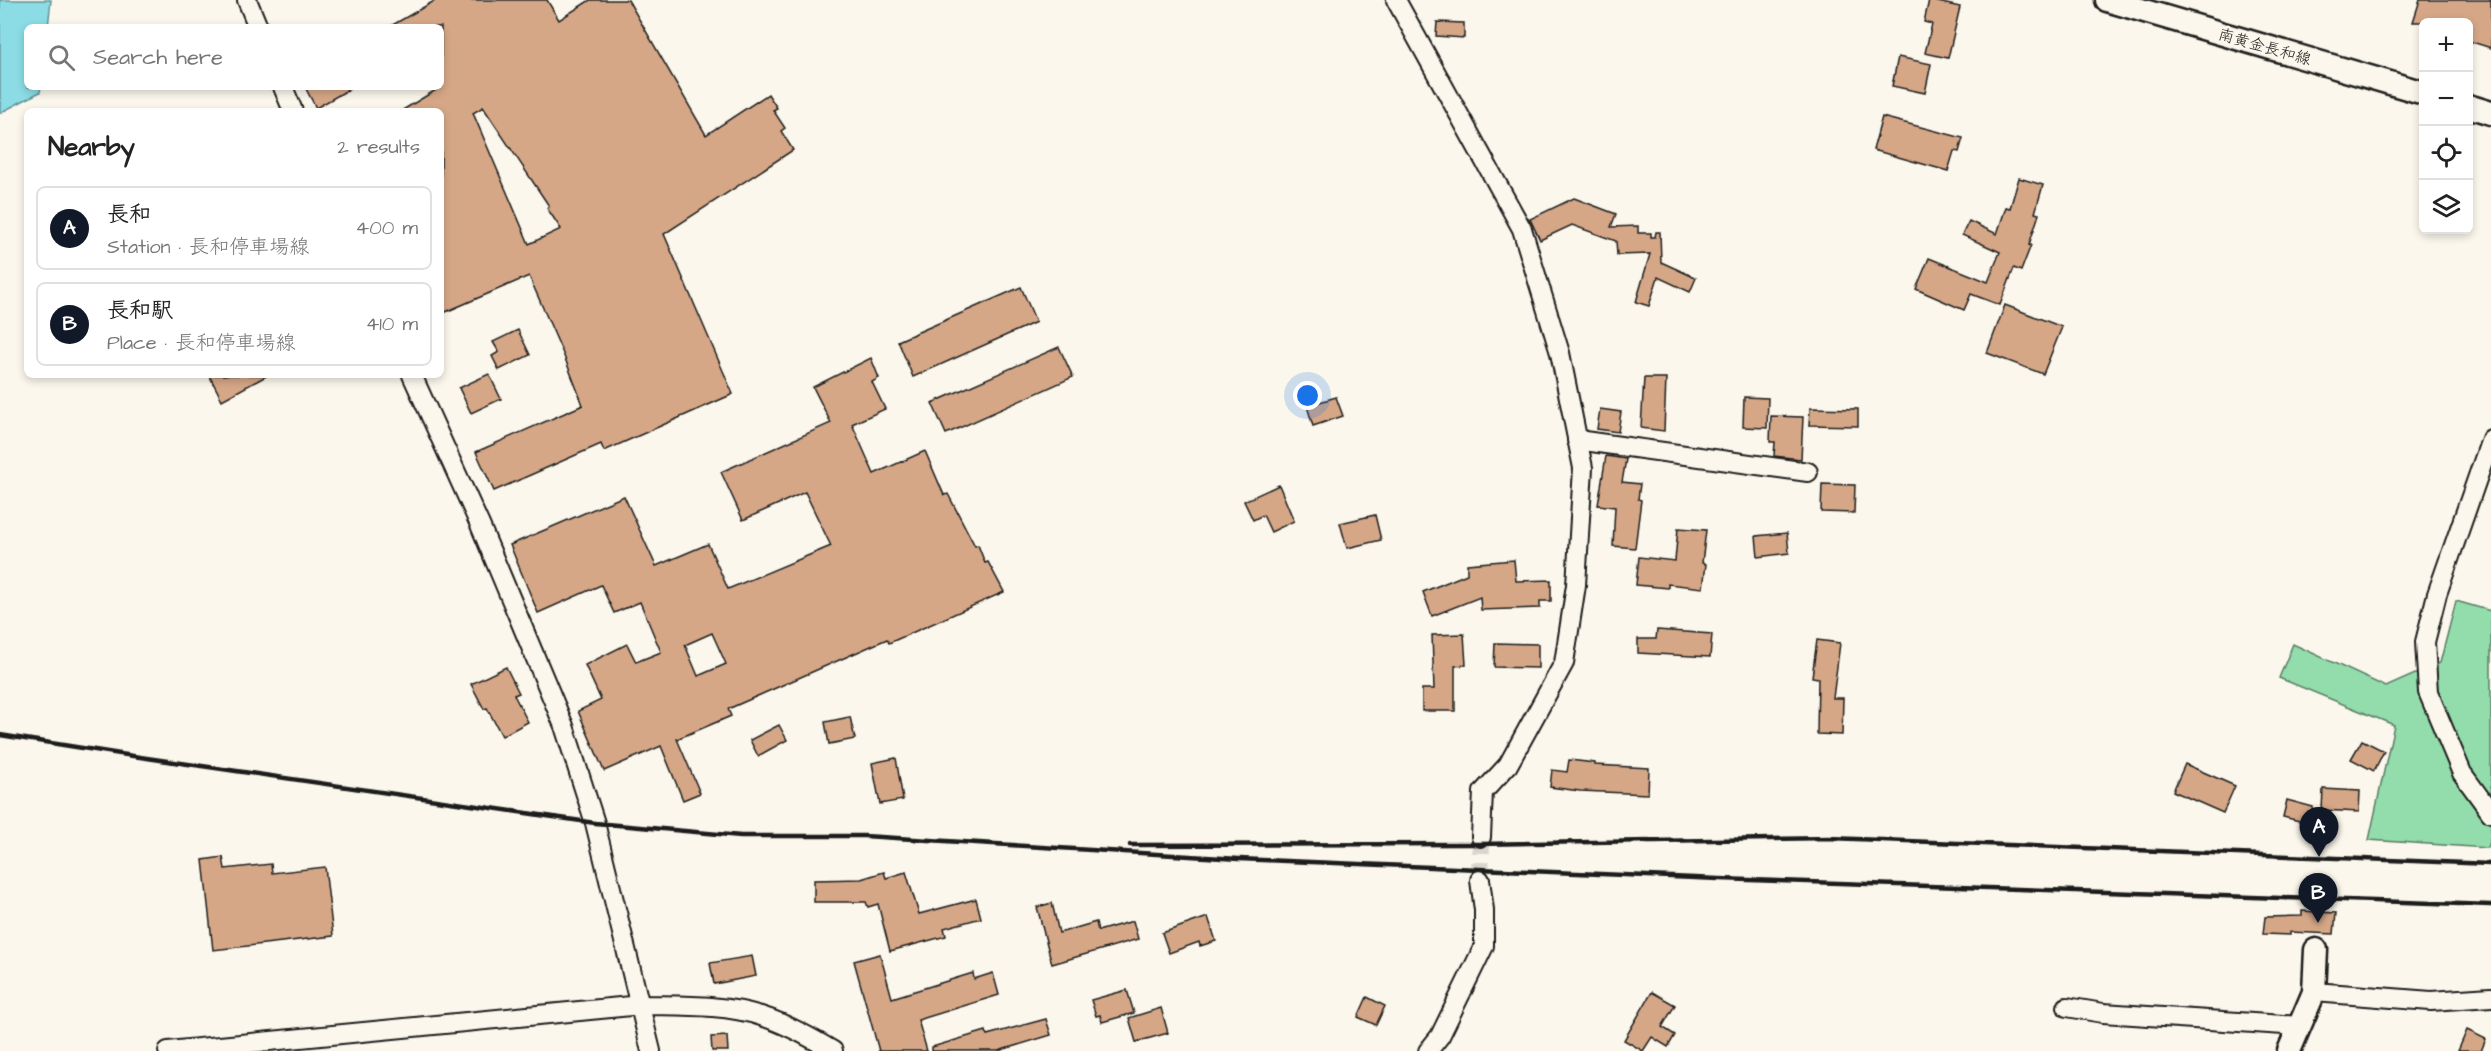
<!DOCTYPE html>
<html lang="en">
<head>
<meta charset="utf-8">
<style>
  body { margin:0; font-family:"Architects Daughter","Klee One",sans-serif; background:#f6f6f6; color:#222 }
  .controls { position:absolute; right:18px; top:18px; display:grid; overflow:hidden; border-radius:9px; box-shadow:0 3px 9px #0003 }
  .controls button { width:54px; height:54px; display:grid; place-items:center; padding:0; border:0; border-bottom:2px solid #e0e0e0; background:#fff; color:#222; font:30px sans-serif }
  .you { position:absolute; left:1308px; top:396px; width:21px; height:21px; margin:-15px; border:4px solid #fff; border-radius:50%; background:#1a73e8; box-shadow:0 0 0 9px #1a73e833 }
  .badge { display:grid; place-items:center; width:39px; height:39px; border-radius:50%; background:#111827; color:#fff; font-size:20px; font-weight:700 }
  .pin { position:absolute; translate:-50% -50px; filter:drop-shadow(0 2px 3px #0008) }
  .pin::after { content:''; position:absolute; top:32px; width:21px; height:18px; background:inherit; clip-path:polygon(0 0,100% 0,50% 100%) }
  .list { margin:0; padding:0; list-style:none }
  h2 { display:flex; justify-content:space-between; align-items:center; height:78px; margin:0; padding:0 24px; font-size:26px }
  h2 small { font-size:20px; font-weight:400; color:#767676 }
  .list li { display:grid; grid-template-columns:39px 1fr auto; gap:18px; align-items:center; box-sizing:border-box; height:84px; margin:0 12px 12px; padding:0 12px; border:2px solid #e0e0e0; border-radius:9px }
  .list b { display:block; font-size:22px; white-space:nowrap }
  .list p { margin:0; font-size:20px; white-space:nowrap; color:#767676 }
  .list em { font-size:20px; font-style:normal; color:#767676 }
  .icon { flex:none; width:33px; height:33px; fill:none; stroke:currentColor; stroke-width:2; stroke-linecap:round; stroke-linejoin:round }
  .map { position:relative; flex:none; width:2491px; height:1051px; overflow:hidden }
  .search { position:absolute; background:#fff; box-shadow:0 3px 9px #0003; left:24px; top:24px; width:420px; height:66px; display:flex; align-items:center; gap:15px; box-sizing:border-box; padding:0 21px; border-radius:9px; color:#767676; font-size:22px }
  .panel { position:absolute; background:#fff; box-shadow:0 3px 9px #0003; left:24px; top:108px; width:420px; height:270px; border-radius:9px }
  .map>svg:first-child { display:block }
  .green { fill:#93dcac; stroke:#587c64; stroke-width:1.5 }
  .water { fill:#8bdce5; stroke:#5f8f95; stroke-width:1.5 }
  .building { fill:#d5a787; stroke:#1c1c1c; stroke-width:1.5; fill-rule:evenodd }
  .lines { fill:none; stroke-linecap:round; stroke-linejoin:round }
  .minor-tunnel { stroke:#dad6cd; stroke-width:18; stroke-dasharray:18 9; stroke-linecap:butt }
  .minor-casing { stroke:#1c1c1c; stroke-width:22 }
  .major-casing { stroke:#1c1c1c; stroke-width:27 }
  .minor { stroke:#fbf7ec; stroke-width:18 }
  .major { stroke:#fbf7ec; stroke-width:22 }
  .rail { stroke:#1c1c1c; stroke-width:4.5 }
  .labels { text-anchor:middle; stroke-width:4.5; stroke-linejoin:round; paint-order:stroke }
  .street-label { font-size:16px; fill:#1c1c1c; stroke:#fbf7ec }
</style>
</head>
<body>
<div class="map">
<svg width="2491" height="1051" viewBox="0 0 2491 1051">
  <rect width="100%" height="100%" fill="#fbf7ec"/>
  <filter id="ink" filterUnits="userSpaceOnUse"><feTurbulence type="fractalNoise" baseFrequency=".0167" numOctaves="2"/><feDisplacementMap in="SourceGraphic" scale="12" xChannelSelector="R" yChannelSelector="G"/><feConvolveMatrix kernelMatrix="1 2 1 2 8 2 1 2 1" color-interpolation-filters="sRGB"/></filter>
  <g filter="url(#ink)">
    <polygon class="green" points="2456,601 2491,611 2491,836 2487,848 2369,840 2394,725 2279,678 2293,644 2386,687 2440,663"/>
    <polygon class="water" points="0,0 51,0 48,27 27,27 27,87 41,87 40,92 0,113"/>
    <g class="building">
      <path d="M436,0H547L559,20L590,0H628L706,135L768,94L777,108L773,110L785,128L781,131L793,150L664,234L733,394L604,451L601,444L494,491L476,452L583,405L564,356L529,276L441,314V111H401L441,87V27H389ZM483,107L549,206L547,208L561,229L529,244L473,113Z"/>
      <polygon points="1929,0 1960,7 1948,58 1925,53 1932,24 1924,22"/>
      <polygon points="2420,0 2491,0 2491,48 2469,41 2469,22 2413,22"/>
      <polygon points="1437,22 1464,23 1464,38 1436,36"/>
      <polygon points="1898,57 1931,64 1925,93 1892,86"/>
      <polygon points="305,87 353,87 316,108"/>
      <polygon points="1882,117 1963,138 1959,152 1954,151 1948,171 1873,150"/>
      <polygon points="2019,178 2043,185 2035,213 2039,214 2029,245 2031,245 2021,271 2014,268 2000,305 1971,294 1964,310 1916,289 1929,258 1988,282 2000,252 1962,235 1969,221 1997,234 2006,207 2010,208"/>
      <polygon points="1574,198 1616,214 1611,227 1638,226 1638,233 1651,233 1651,237 1655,237 1656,232 1660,232 1661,262 1696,278 1690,292 1658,277 1649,306 1636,302 1650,254 1617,255 1616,241 1572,225 1540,240 1530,219"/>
      <polygon points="1021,287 1036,322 913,377 898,341"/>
      <polygon points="2005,305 2062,327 2043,374 1987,353"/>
      <polygon points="518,330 530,355 499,370 492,356 499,352 493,342"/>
      <polygon points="1059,347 1073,377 946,434 932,403"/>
      <path d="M871,358L879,378L872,382L885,409L852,424L874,474L925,451L944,495L948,494L975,546L978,545L985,563L988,562L1004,592L889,643L887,639L728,709L731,716L677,739L700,793L683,800L661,746L604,771L578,711L601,700L585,665L627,644L636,662L661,652L640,602L614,613L601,585L538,613L510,545L624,496L656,566L708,544L728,589L831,546L805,492L743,520L721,472L831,423L813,387ZM712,633L726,664L698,676L685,645Z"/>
      <polygon points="489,374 501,399 471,413 459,388"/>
      <polygon points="209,375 268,375 222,400"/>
      <polygon points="1644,378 1666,378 1664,431 1641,428"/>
      <polygon points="1336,397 1343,416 1313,426 1307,406"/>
      <polygon points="1744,397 1768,398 1767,428 1743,427"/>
      <polygon points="1810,408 1858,409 1858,426 1809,425"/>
      <polygon points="1600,409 1621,412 1618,432 1597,429"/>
      <polygon points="1771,416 1803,417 1801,459 1774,456 1775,442 1770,442"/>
      <polygon points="1606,456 1626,459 1622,482 1640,484 1638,499 1641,500 1635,548 1613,546 1615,507 1598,505"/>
      <polygon points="1822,484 1855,485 1854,513 1821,512"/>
      <polygon points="1279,485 1294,521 1271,532 1263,515 1253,520 1244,501"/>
      <polygon points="1375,515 1381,540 1347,548 1340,523"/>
      <polygon points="1678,528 1706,530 1702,563 1706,564 1703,588 1668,584 1668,588 1636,585 1639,557 1675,561"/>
      <polygon points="1787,533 1789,553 1758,557 1756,536"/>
      <polygon points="1514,560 1516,581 1551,580 1551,601 1540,601 1540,608 1481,610 1480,597 1432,616 1423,592 1467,574 1467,564"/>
      <polygon points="1657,630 1712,634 1710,657 1638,653 1638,639 1656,639"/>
      <polygon points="1464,634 1466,665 1455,666 1455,711 1422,711 1422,689 1434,689 1432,635"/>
      <polygon points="1817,640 1840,643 1833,698 1843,698 1842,735 1817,734 1818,678 1812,677"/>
      <polygon points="1495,643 1538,644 1538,668 1494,667"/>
      <polygon points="506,667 519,693 514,695 528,722 502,736 487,708 484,709 471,684"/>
      <polygon points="850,717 855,739 829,744 825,722"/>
      <polygon points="779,725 787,740 758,756 750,740"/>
      <polygon points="2362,740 2384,751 2374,771 2351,759"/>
      <polygon points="896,758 903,800 880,804 872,763"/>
      <polygon points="1569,760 1595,763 1595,765 1649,768 1648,794 1580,791 1550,787 1552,770 1567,772"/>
      <polygon points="2185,764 2235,786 2223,813 2173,791"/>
      <polygon points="2323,789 2360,791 2359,812 2322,810"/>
      <polygon points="2287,800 2313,807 2308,823 2283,817"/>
      <polygon points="223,857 225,869 271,864 272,873 325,867 333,936 213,950 203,860"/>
      <polygon points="884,872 886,878 906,872 919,914 976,899 981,918 944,928 946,936 890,951 878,904 868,907 866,902 814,902 814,880 861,879"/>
      <polygon points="1052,903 1059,933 1096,922 1098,931 1133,921 1138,939 1052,964 1037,907"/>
      <polygon points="2302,911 2336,913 2334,934 2290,932 2290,935 2263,934 2265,917 2302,916"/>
      <polygon points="1208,917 1216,941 1200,946 1199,942 1169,953 1162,933"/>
      <polygon points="880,954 892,998 973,973 974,979 993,973 999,995 918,1020 927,1051 879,1051 854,961"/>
      <polygon points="752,956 756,976 714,984 710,963"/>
      <polygon points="1127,990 1134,1013 1102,1022 1100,1015 1096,1016 1091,1000"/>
      <polygon points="1652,992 1675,1005 1662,1027 1675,1035 1668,1047 1652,1037 1643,1051 1624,1040"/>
      <polygon points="1367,997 1385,1006 1376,1025 1358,1017"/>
      <polygon points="1161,1008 1168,1033 1136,1042 1129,1018"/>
      <polygon points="1046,1019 1051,1035 998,1051 932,1051 932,1047 986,1031 987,1035"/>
      <polygon points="2467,1030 2486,1039 2481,1051 2458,1051"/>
      <polygon points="727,1036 728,1051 712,1051 711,1037"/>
    </g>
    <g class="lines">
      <polyline class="minor-tunnel" points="1480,880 1481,837"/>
      <defs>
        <g id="minor">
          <polyline points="247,0 258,27"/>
          <polyline points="1396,0 1522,229 1560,353 1583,468 1576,585 1564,663 1508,765 1483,792 1481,837"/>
          <polyline points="283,87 293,111"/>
          <polyline points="412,375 480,525 564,726 595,823 651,1051"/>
          <polyline points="2491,439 2437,594 2425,642 2428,692 2462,773 2491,813"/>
          <polyline points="1577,440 1808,472"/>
          <polyline points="2314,992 2431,1001 2491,997"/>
          <polyline points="2067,1007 2103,1013 2300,1026"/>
          <path d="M168,1051L641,1005C680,1006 724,1004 761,1016C787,1024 810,1037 833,1051"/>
          <polyline points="1428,1051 1440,1036 1484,946 1484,910 1480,880"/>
        </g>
        <g id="major">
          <polyline points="2107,0 2424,93"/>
          <polyline points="2468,106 2491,113"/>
          <polyline points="2289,1051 2314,992 2316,950"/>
        </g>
      </defs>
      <use href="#minor" class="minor-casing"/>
      <use href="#major" class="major-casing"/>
      <use href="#minor" class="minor"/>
      <use href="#major" class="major"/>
      <g class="rail">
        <polyline points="0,735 133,756 595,823 741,836 864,836 1239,859 1719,879 2491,905"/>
        <polyline points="1130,845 1480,844 1830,838 2491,864"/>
      </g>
    </g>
  </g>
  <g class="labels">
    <g class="street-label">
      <text transform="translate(2265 46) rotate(16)" y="6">南黄金長和線</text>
    </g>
  </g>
</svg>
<div class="controls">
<button>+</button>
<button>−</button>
<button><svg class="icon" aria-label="locate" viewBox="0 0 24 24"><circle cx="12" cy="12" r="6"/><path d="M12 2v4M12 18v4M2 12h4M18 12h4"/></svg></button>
<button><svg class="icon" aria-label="layers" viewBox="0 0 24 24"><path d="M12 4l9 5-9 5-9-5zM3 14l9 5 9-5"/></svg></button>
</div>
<div class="you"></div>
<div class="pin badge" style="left:2319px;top:857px">A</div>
<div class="pin badge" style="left:2318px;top:923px">B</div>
<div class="search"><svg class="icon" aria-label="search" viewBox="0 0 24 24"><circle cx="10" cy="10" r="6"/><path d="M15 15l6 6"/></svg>Search here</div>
<section class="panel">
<h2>Nearby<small>2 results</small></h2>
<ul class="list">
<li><span class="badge">A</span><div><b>長和</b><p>Station · 長和停車場線</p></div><em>400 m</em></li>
<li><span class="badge">B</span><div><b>長和駅</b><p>Place · 長和停車場線</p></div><em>410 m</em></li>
</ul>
</section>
</div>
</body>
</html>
